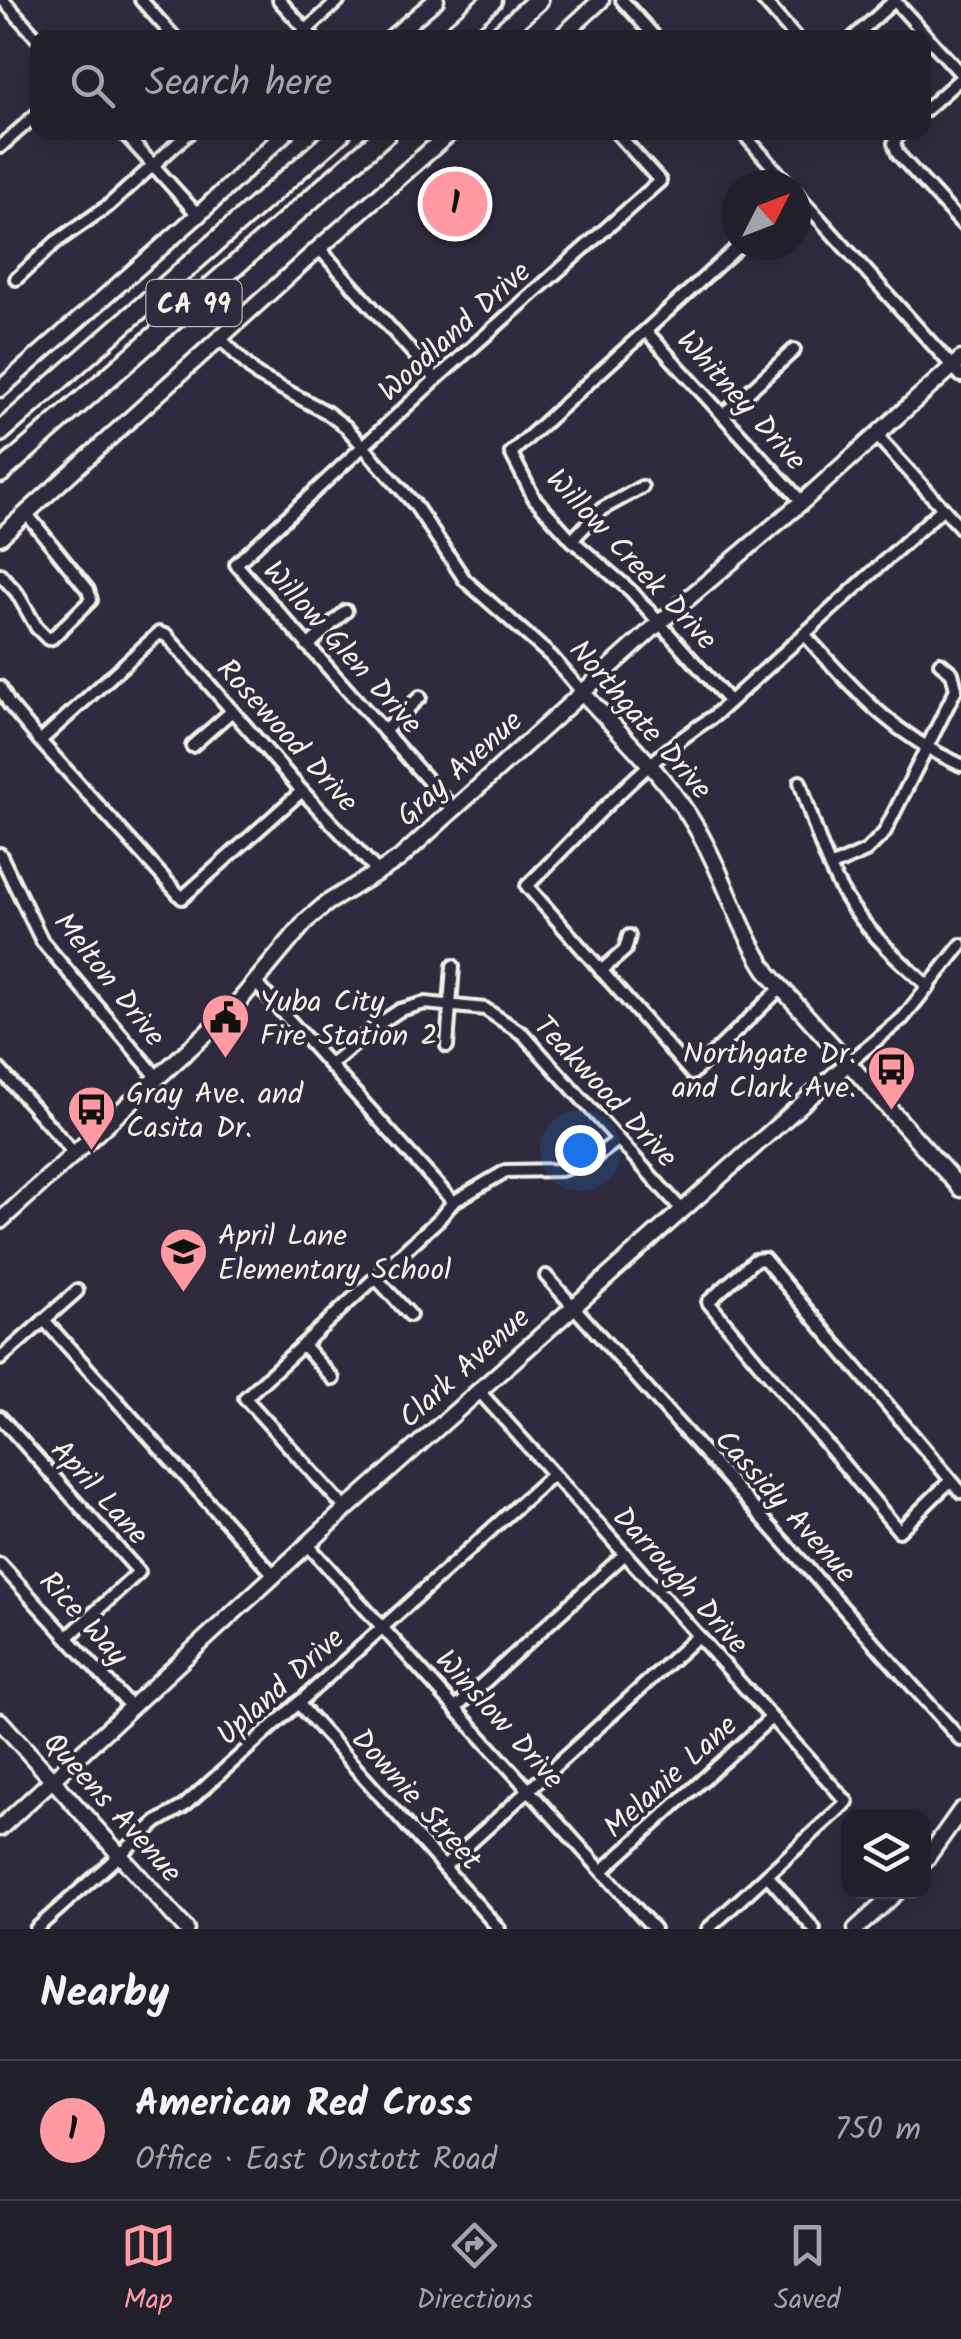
<!DOCTYPE html>
<html lang="en">
<head>
<meta charset="utf-8">
<style>
  body { margin:0; font-family:Kalam,sans-serif; background:#2f2d3a; color:#f1f3f6 }
  .controls { position:absolute; right:30px; bottom:30px; display:grid; overflow:hidden; border-radius:20px; box-shadow:0 10px 40px #0002 }
  .controls button { width:90px; height:90px; display:grid; place-items:center; padding:0; border:0; border-bottom:2px solid #403e4a; background:#23202e; color:#f1f3f6; font:50px sans-serif }
  .compass { position:absolute; left:721px; top:170px; width:90px; height:90px; border-radius:50%; background:#23202e; box-shadow:0 10px 40px #0002; rotate:48deg }
  .you { position:absolute; left:580px; top:1150px; width:35px; height:35px; margin:-25px; border:8px solid #fff; border-radius:50%; background:#1a73e8; box-shadow:0 0 0 15px #1a73e833 }
  .badge { display:grid; place-items:center; width:65px; height:65px; border-radius:50%; background:#ff9aa2; color:#111; font-size:32px; font-weight:700 }
  .pin { position:absolute; translate:-50% -50%; border:5px solid #fff; box-shadow:0 2px 10px #0006 }
  .list { margin:0; padding:0; list-style:none }
  h2 { display:flex; justify-content:space-between; align-items:center; height:130px; margin:0; padding:0 40px; font-size:42px }
  h2 small { font-size:32px; font-weight:400; color:#a3a3aa }
  .list li { display:grid; grid-template-columns:65px 1fr auto; gap:30px; align-items:center; box-sizing:border-box; height:140px; padding:0 40px; border-top:2px solid #403e4a }
  .list b { display:block; font-size:38px; white-space:nowrap }
  .list p { margin:0; font-size:32px; white-space:nowrap; color:#a3a3aa }
  .list em { font-size:32px; font-style:normal; color:#a3a3aa }
  .icon { flex:none; width:55px; height:55px; fill:none; stroke:currentColor; stroke-width:2; stroke-linecap:round; stroke-linejoin:round }
  .map { position:relative; flex:none; width:961px; height:1929px; overflow:hidden }
  .search { position:absolute; background:#23202e; box-shadow:0 10px 40px #0002; left:30px; right:30px; top:30px; height:110px; display:flex; align-items:center; gap:25px; box-sizing:border-box; padding:0 35px; border-radius:20px; color:#a3a3aa; font-size:38px }
  .sheet { height:270px; background:#23202e }
  nav { display:flex; justify-content:space-around; align-items:center; box-sizing:border-box; height:140px; border-top:2px solid #403e4a; background:#23202e; font-size:28px; color:#a3a3aa }
  nav a { display:grid; justify-items:center; gap:5px }
  nav .on { color:#ff9aa2 }
  .map>svg:first-child { display:block }
  .lines { fill:none; stroke-linecap:round; stroke-linejoin:round }
  .street-casing { stroke:#f4f1e8; stroke-width:18 }
  .secondary-casing { stroke:#f4f1e8; stroke-width:21 }
  .highway-casing { stroke:#f4f1e8; stroke-width:25 }
  .street { stroke:#2f2a3d; stroke-width:10 }
  .secondary { stroke:#2f2a3d; stroke-width:14 }
  .highway { stroke:#2f2a3d; stroke-width:18 }
  .labels { text-anchor:middle; stroke-width:8; stroke-linejoin:round; paint-order:stroke }
  .shield { fill:#2f2a3d; stroke:#b9b5b5; stroke-width:2.5 }
  .shield-label { font-size:28px; font-weight:bold; fill:#f4f1e8 }
  .street-label { font-size:30px; fill:#f4f1e8; stroke:#2f2a3d }
  .poi-label { font-size:30px; fill:#f4f1e8; stroke:#2f2a3d; text-anchor:start }
</style>
</head>
<body>
<div class="map">
<svg width="961" height="1929" viewBox="0 0 961 1929">
  <rect width="100%" height="100%" fill="#2f2a3d"/>
  <filter id="ink" filterUnits="userSpaceOnUse"><feTurbulence type="fractalNoise" baseFrequency=".01" numOctaves="2"/><feDisplacementMap in="SourceGraphic" scale="20" xChannelSelector="R" yChannelSelector="G"/><feConvolveMatrix kernelMatrix="1 2 1 2 8 2 1 2 1" color-interpolation-filters="sRGB"/></filter>
  <g filter="url(#ink)">
    <g class="lines">
      <defs>
        <g id="street">
          <polyline points="3,0 38,39"/>
          <polyline points="141,0 175,38"/>
          <polyline points="279,0 313,38"/>
          <polyline points="622,0 656,38"/>
          <polyline points="763,0 796,38"/>
          <polyline points="894,0 961,74"/>
          <polyline points="298,38 339,0"/>
          <polyline points="853,38 895,0"/>
          <polyline points="924,111 961,78"/>
          <polyline points="123,132 198,215"/>
          <polyline points="742,132 789,185"/>
          <polyline points="900,132 894,143 898,154 961,223"/>
          <polyline points="0,147 38,113"/>
          <polyline points="796,193 961,376"/>
          <polyline points="319,248 436,379"/>
          <polyline points="16,279 56,242 108,206 190,132"/>
          <polyline points="646,331 802,502"/>
          <polyline points="220,338 257,375 326,412 346,427 415,505 465,580 552,657 583,693"/>
          <polyline points="723,415 794,350"/>
          <polyline points="876,435 961,528"/>
          <polyline points="572,540 602,509 642,487"/>
          <polyline points="0,574 17,593 37,628 48,639 52,638 91,600 88,590 26,513"/>
          <path d="M804,634C856,691 889,732 961,765"/>
          <polyline points="308,646 346,611"/>
          <polyline points="0,687 9,704 40,741 182,898 302,791"/>
          <polyline points="729,701 631,591 572,540 534,498 511,453 740,245"/>
          <polyline points="384,731 420,697"/>
          <polyline points="40,741 159,633 167,636 302,791 378,872"/>
          <polyline points="192,746 232,711"/>
          <path d="M800,782C814,824 826,870 852,907C874,938 901,962 929,987"/>
          <polyline points="453,809 236,564 436,379 660,181 616,132"/>
          <polyline points="0,854 42,941 158,1078"/>
          <polyline points="830,867 866,851 884,833 956,689 952,673 940,663"/>
          <polyline points="601,971 625,950 629,936"/>
          <polyline points="256,983 453,1202"/>
          <path d="M781,988L692,1074L527,886C586,828 643,761 714,716L943,508"/>
          <polyline points="447,1046 453,966"/>
          <polyline points="847,1064 903,1018 961,945"/>
          <polyline points="330,1065 379,1024 400,1010 425,1003 485,1009 523,1034 682,1210"/>
          <polyline points="0,1070 74,1153"/>
          <polyline points="546,1276 961,1740"/>
          <polyline points="376,1278 410,1315"/>
          <polyline points="44,1320 274,1575"/>
          <polyline points="303,1345 333,1379"/>
          <polyline points="0,1359 77,1291"/>
          <polyline points="478,1390 847,1802 708,1929"/>
          <polyline points="0,1417 139,1572 68,1637"/>
          <polyline points="950,1481 899,1531 708,1302 755,1260 764,1259 961,1492"/>
          <polyline points="346,1509 245,1398 439,1219 453,1202 506,1171 561,1170 591,1160 618,1140"/>
          <polyline points="308,1545 654,1929"/>
          <polyline points="0,1564 130,1706"/>
          <polyline points="298,1703 499,1929"/>
          <polyline points="456,1708 625,1554"/>
          <polyline points="444,1867 698,1636"/>
          <polyline points="602,1871 771,1718"/>
          <polyline points="767,1875 814,1929"/>
          <polyline points="36,1929 157,1822 184,1806 553,1474"/>
        </g>
        <g id="secondary">
          <polyline points="391,38 436,0"/>
          <polyline points="560,38 601,0"/>
          <polyline points="0,389 198,215 286,132"/>
          <polyline points="0,537 319,248 451,132"/>
          <path d="M583,693C622,736 668,778 697,829C725,876 738,928 769,974L961,1189"/>
          <polyline points="0,1221 231,1011 307,920 327,903 399,859 659,623 802,502 961,359"/>
          <polyline points="0,1721 186,1929"/>
          <polyline points="0,1828 346,1509 847,1064"/>
          <polyline points="924,1862 961,1810"/>
          <polyline points="856,1929 897,1892"/>
        </g>
        <g id="highway">
          <polyline points="449,38 492,0"/>
          <polyline points="496,38 538,0"/>
          <polyline points="0,432 341,132"/>
          <polyline points="0,473 387,132"/>
        </g>
      </defs>
      <use href="#street" class="street-casing"/>
      <use href="#secondary" class="secondary-casing"/>
      <use href="#highway" class="highway-casing"/>
      <use href="#street" class="street"/>
      <use href="#secondary" class="secondary"/>
      <use href="#highway" class="highway"/>
    </g>
  </g>
  <defs>
    <symbol id="civic-pin" viewBox="-11 -11 22 30"><path d="M0 17L-7.5 6A9.5 9.5 0 1 1 7.5 6Z" fill="#ff9aa2" stroke="#2f2a3d"/><path d="M-.6-6.5H3V-4.5H.6V-3L4-1V1h2V6H-6V1h2V-1L-.6-3ZM-1.2 2.5V6h2.4V2.5Z" fill="#111"/></symbol>
    <symbol id="bus-pin" viewBox="-11 -11 22 30"><path d="M0 17L-7.5 6A9.5 9.5 0 1 1 7.5 6Z" fill="#ff9aa2" stroke="#2f2a3d"/><path d="M-5-6H5V4H4V6H2V4H-2V6H-4V4H-5ZM-3.5-4V0h7V-4ZM-3.5 1.2v1.5H-2V1.2ZM2 1.2v1.5H3.5V1.2Z" fill="#111"/></symbol>
    <symbol id="school-pin" viewBox="-11 -11 22 30"><path d="M0 17L-7.5 6A9.5 9.5 0 1 1 7.5 6Z" fill="#ff9aa2" stroke="#2f2a3d"/><path d="M0-5L7-2L0 1L-7-2ZM-4 1L0 2.5L4 1V4Q0 6-4 4Z" fill="#111"/></symbol>
  </defs>
  <g fill-rule="evenodd">
    <use href="#civic-pin" x="198" y="990" width="55" height="75"/>
    <use href="#bus-pin" x="864" y="1042" width="55" height="75"/>
    <use href="#bus-pin" x="64" y="1082" width="55" height="75"/>
    <use href="#school-pin" x="156" y="1224" width="55" height="75"/>
  </g>
  <g class="labels">
    <rect class="shield" x="146.5" y="280" width="95" height="46" rx="8"/>
    <g class="shield-label">
      <text x="194" y="313">CA 99</text>
    </g>
    <g class="street-label">
      <text transform="translate(454 331) rotate(-42)" y="10">Woodland Drive</text>
      <text transform="translate(742 400) rotate(48)" y="10">Whitney Drive</text>
      <text transform="translate(632 559) rotate(47)" y="10">Willow Creek Drive</text>
      <text transform="translate(343 647) rotate(48)" y="10">Willow Glen Drive</text>
      <text transform="translate(641 719) rotate(49)" y="10">Northgate Drive</text>
      <text transform="translate(288 735) rotate(48)" y="10">Rosewood Drive</text>
      <text transform="translate(459 768) rotate(-42)" y="10">Gray Avenue</text>
      <text transform="translate(110 979) rotate(52)" y="10">Melton Drive</text>
      <text transform="translate(606 1091) rotate(47)" y="10">Teakwood Drive</text>
      <text transform="translate(464 1367) rotate(-42)" y="10">Clark Avenue</text>
      <text transform="translate(100 1492) rotate(48)" y="10">April Lane</text>
      <text transform="translate(786 1506) rotate(48)" y="10">Cassidy Avenue</text>
      <text transform="translate(681 1580) rotate(48)" y="10">Darrough Drive</text>
      <text transform="translate(84 1618) rotate(48)" y="10">Rice Way</text>
      <text transform="translate(280 1686) rotate(-42)" y="10">Upland Drive</text>
      <text transform="translate(500 1719) rotate(48)" y="10">Winslow Drive</text>
      <text transform="translate(670 1776) rotate(-42)" y="10">Melanie Lane</text>
      <text transform="translate(417 1799) rotate(48)" y="10">Downie Street</text>
      <text transform="translate(113 1807) rotate(48)" y="10">Queens Avenue</text>
    </g>
    <g class="poi-label">
      <text x="260" y="1011">Yuba City<tspan x="260" dy="34">Fire Station 2</tspan></text>
      <text x="856" y="1063" text-anchor="end">Northgate Dr.<tspan x="856" dy="34">and Clark Ave.</tspan></text>
      <text x="126" y="1103">Gray Ave. and<tspan x="126" dy="34">Casita Dr.</tspan></text>
      <text x="218" y="1245">April Lane<tspan x="218" dy="34">Elementary School</tspan></text>
    </g>
  </g>
</svg>
<div class="controls">
<button><svg class="icon" aria-label="layers" viewBox="0 0 24 24"><path d="M12 4l9 5-9 5-9-5zM3 14l9 5 9-5"/></svg></button>
</div>
<svg class="compass" viewBox="-18 -18 36 36"><path d="M0-13l5 13h-10z" fill="#e53935"/><path d="M0 13l5-13h-10z" fill="#a3a3aa"/></svg>
<div class="you"></div>
<div class="pin badge" style="left:455px;top:204px">1</div>
<div class="search"><svg class="icon" aria-label="search" viewBox="0 0 24 24"><circle cx="10" cy="10" r="6"/><path d="M15 15l6 6"/></svg>Search here</div>
</div>
<section class="sheet">
<h2>Nearby<small></small></h2>
<ul class="list">
<li><span class="badge">1</span><div><b>American Red Cross</b><p>Office · East Onstott Road</p></div><em>750 m</em></li>
</ul>
</section>
<nav>
<a class="on"><svg class="icon" aria-label="map" viewBox="0 0 24 24"><path d="M3 6l6-2 6 2 6-2v14l-6 2-6-2-6 2zM9 4v14M15 6v14"/></svg>Map</a>
<a><svg class="icon" aria-label="directions" viewBox="0 0 24 24"><path d="M12 3l9 9-9 9-9-9zM9 14v-3h6M13 9l2 2-2 2"/></svg>Directions</a>
<a><svg class="icon" aria-label="saved" viewBox="0 0 24 24"><path d="M7 4h10v16l-5-4-5 4z"/></svg>Saved</a>
</nav>
</body>
</html>
